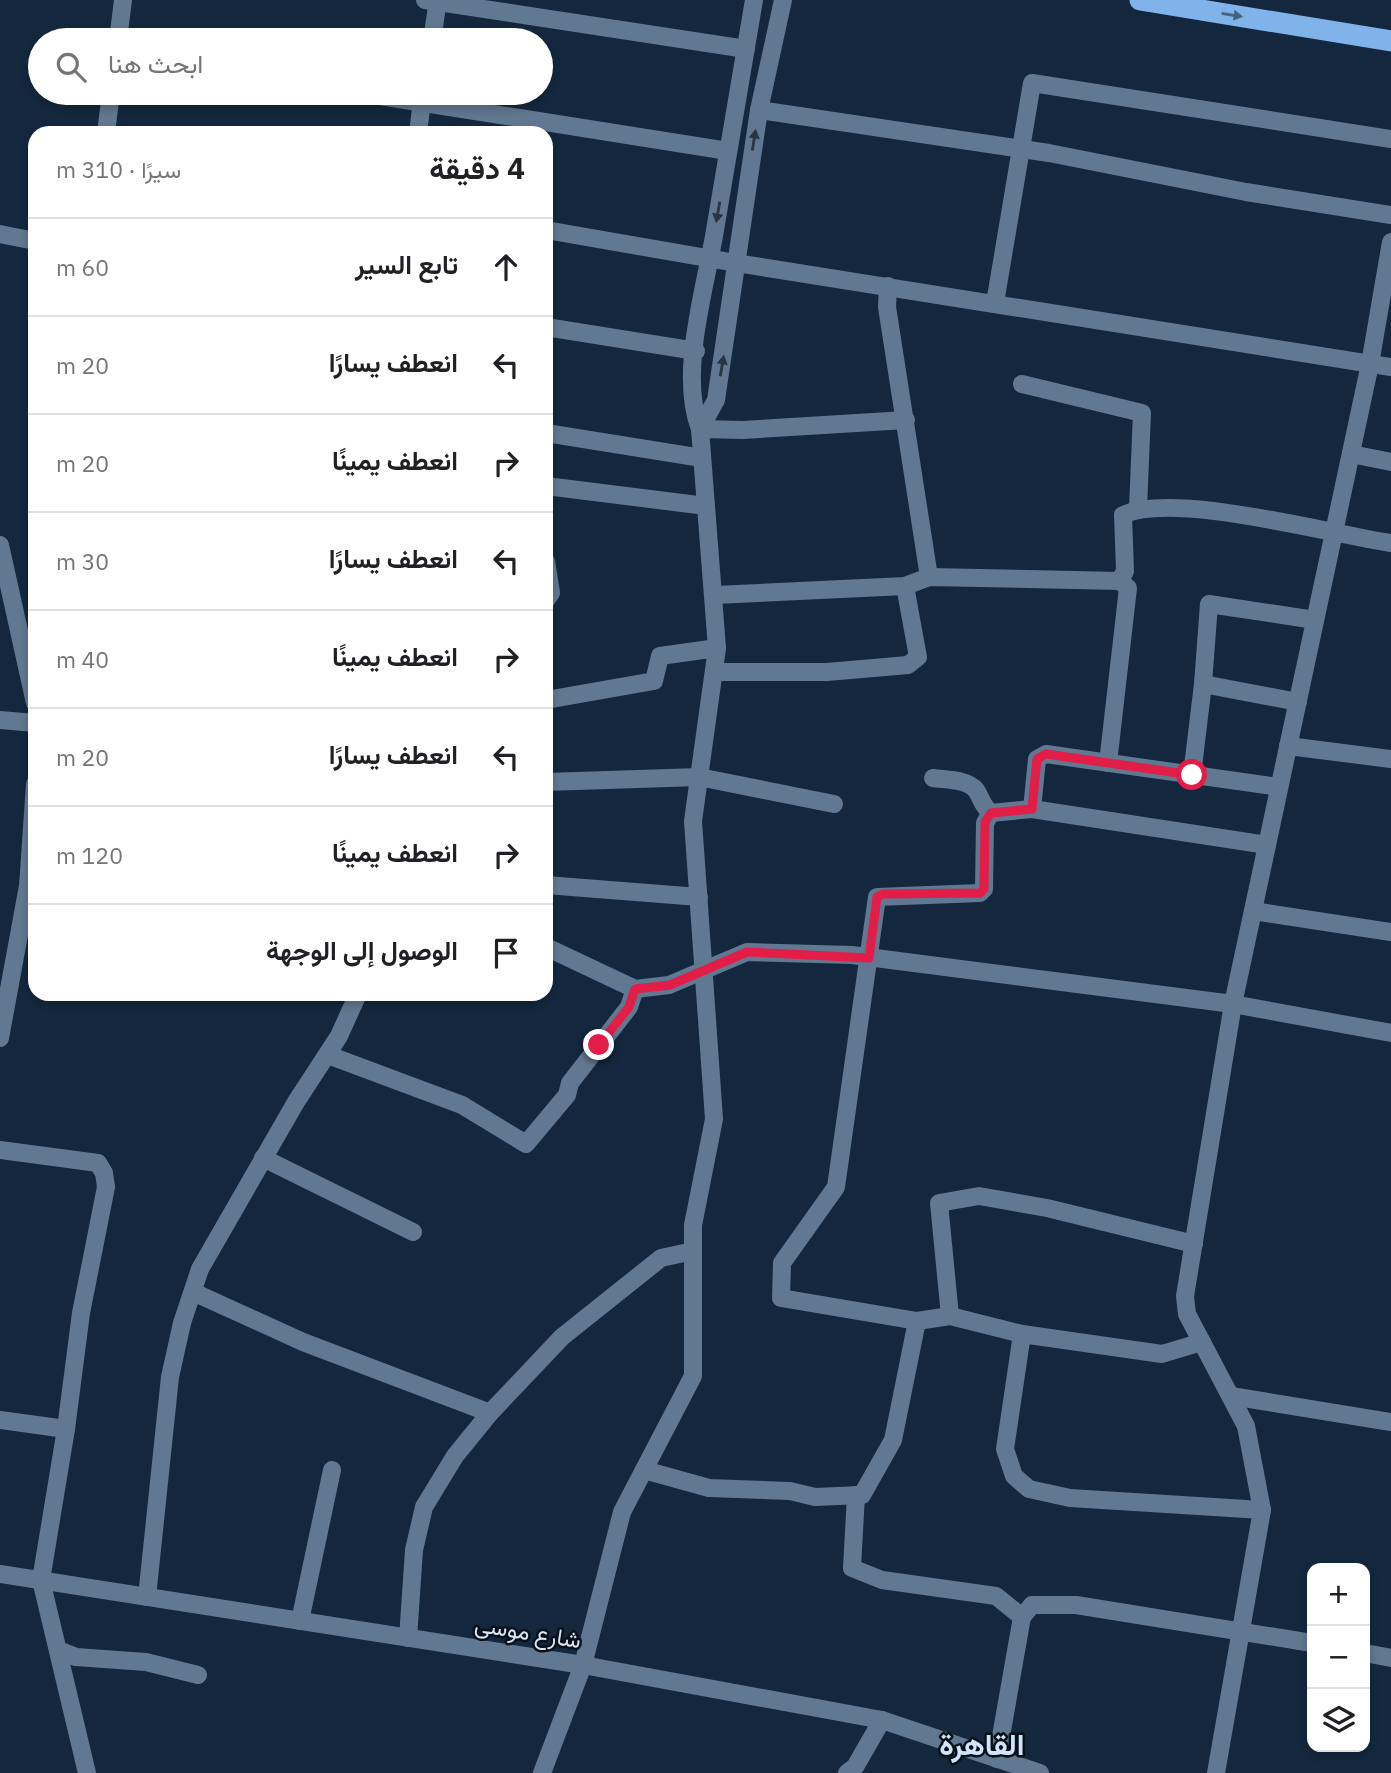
<!DOCTYPE html>
<html lang="ar">
<head>
<meta charset="utf-8">
<style>
  body { margin:0; font-family:"IBM Plex Sans",Vazirmatn,sans-serif; background:#f6f6f6; color:#202124; direction:rtl }
  .controls { position:absolute; right:21px; bottom:21px; display:grid; overflow:hidden; border-radius:14px; box-shadow:0 4px 10px #0003 }
  .controls button { width:63px; height:63px; display:grid; place-items:center; padding:0; border:0; border-bottom:2px solid #e0e0e0; background:#fff; color:#202124; font:35px sans-serif }
  .stop { position:absolute; width:21px; height:21px; margin:-16px; border:5px solid #e11d48; border-radius:50%; background:#fff }
  .stop.end { background:#e11d48; border-color:#fff; box-shadow:0 2px 7px #0008 }
  .list { margin:0; padding:0; list-style:none }
  h2 { display:flex; justify-content:space-between; align-items:center; height:91px; margin:0; padding:0 28px; font-size:30px }
  h2 small { font-size:23px; font-weight:400; color:#757577 }
  .list li { display:grid; grid-template-columns:46px 1fr auto; gap:21px; align-items:center; box-sizing:border-box; height:98px; padding:0 28px; border-top:2px solid #e0e0e0 }
  .list b { display:block; font-size:26px; white-space:nowrap }
  .list em { font-size:23px; font-style:normal; color:#757577 }
  .icon { flex:none; width:38px; height:38px; fill:none; stroke:currentColor; stroke-width:2; stroke-linecap:round; stroke-linejoin:round }
  .map { position:relative; flex:none; width:1391px; height:1773px; overflow:hidden; direction:ltr }
  .search { position:absolute; background:#fff; box-shadow:0 4px 10px #0003; left:28px; top:28px; width:525px; height:77px; display:flex; align-items:center; gap:18px; box-sizing:border-box; padding:0 24px; border-radius:38px; color:#757577; font-size:26px }
  .panel { position:absolute; background:#fff; box-shadow:0 4px 10px #0003; left:28px; top:126px; width:525px; height:875px; border-radius:21px; direction:rtl }
  .map>svg:first-child { display:block }
  .lines { fill:none; stroke-linecap:round; stroke-linejoin:round }
  .minor { stroke:#607891; stroke-width:18 }
  .highway { stroke:#7fb3ea; stroke-width:21 }
  .oneway { fill:#446282 }
  .oneway2 { fill:#273544 }
  .route { stroke:#e11d48; stroke-width:9 }
  .labels { text-anchor:middle; stroke-width:5; stroke-linejoin:round; paint-order:stroke }
  .street-label { font-size:23px; fill:#d7e4f2; stroke:#08111a }
  .district-label { font-size:30px; font-weight:bold; fill:#d0e5fc; stroke:#08111a }
</style>
</head>
<body>
<div class="map">
<svg width="1391" height="1773" viewBox="0 0 1391 1773">
  <rect width="100%" height="100%" fill="#13283e"/>
  <g class="lines">
    <g class="minor">
      <polyline points="425,0 746,49"/>
      <polyline points="118,40 123,0"/>
      <polyline points="432,40 438,0"/>
      <polyline points="361,93 728,151"/>
      <polyline points="759,110 1049,153 1246,192 1391,215"/>
      <polyline points="106,133 111,93"/>
      <polyline points="418,133 423,93"/>
      <polyline points="546,230 736,263 1391,367"/>
      <polyline points="0,234 35,241"/>
      <polyline points="888,286 887,307 929,577"/>
      <polyline points="995,303 1032,83 1391,139"/>
      <polyline points="546,327 696,351"/>
      <polyline points="1022,384 1142,413 1138,508"/>
      <polyline points="700,429 716,400 759,110 783,0"/>
      <polyline points="700,429 743,430 906,420"/>
      <polyline points="546,433 702,458"/>
      <polyline points="1351,454 1391,462"/>
      <polyline points="546,486 706,506"/>
      <polyline points="0,545 35,703"/>
      <polyline points="546,561 551,593 546,600"/>
      <path d="M715,595L905,586L929,577L1120,581L1125,571L1123,515C1173,491 1330,534 1391,543"/>
      <polyline points="715,672 827,672 908,665 918,657 905,586"/>
      <polyline points="1203,684 1298,702"/>
      <polyline points="546,700 654,681 660,656 717,648"/>
      <polyline points="0,720 35,723"/>
      <polyline points="1288,746 1391,759"/>
      <polyline points="1108,763 1128,588 1120,581"/>
      <polyline points="1192,775 1203,684 1209,604 1315,620"/>
      <path d="M933,778C946,780 967,779 976,790C982,799 982,806 991,813"/>
      <polyline points="546,782 699,777 834,804"/>
      <polyline points="1032,809 991,813 985,823 984,889 980,893 877,897 836,1187 782,1263 781,1298 917,1321 950,1316 1022,1334 1162,1354 1202,1342"/>
      <polyline points="1267,845 1032,809 1037,759 1046,754 1279,787"/>
      <polyline points="546,885 699,897"/>
      <polyline points="1253,911 1391,932"/>
      <polyline points="546,947 635,989 669,985 747,952 852,955 1233,1004 1391,1033"/>
      <polyline points="0,1038 28,886 35,784"/>
      <polyline points="328,1055 462,1105 526,1144 567,1095 570,1083 629,1007 635,989"/>
      <polyline points="0,1150 98,1163 104,1173 106,1187 81,1313 66,1429"/>
      <polyline points="263,1158 413,1232"/>
      <polyline points="193,1292 303,1342 490,1413"/>
      <polyline points="950,1316 939,1203 979,1196 1047,1208 1194,1244"/>
      <polyline points="1022,1334 1005,1449 1014,1476 1029,1489 1070,1498 1262,1510"/>
      <polyline points="1231,1396 1391,1422"/>
      <polyline points="0,1420 66,1429 41,1580 87,1773"/>
      <polyline points="644,1470 709,1488 790,1491 815,1497 862,1495 893,1440 917,1321"/>
      <polyline points="856,1495 852,1568 882,1580 996,1596 1022,1617"/>
      <polyline points="0,1574 583,1665 882,1720 1040,1773"/>
      <polyline points="147,1597 170,1377 182,1323 200,1269 296,1102 339,1036 358,994"/>
      <polyline points="300,1621 332,1470"/>
      <polyline points="408,1638 414,1550 424,1507 455,1456 490,1413 562,1337 661,1258 693,1251"/>
      <polyline points="58,1650 76,1657 146,1662 198,1675"/>
      <polyline points="1365,1653 1391,1658"/>
      <polyline points="997,1759 1022,1617 1032,1605 1076,1605 1312,1643"/>
      <path d="M542,1773L583,1665L622,1512L693,1376V1225L714,1119L693,821L717,648L700,429C679,375 704,293 714,236C727,157 741,79 754,0"/>
      <polyline points="847,1773 855,1767 882,1720"/>
      <polyline points="1216,1773 1262,1510 1246,1426 1187,1314 1185,1296 1233,1004 1370,364 1391,242"/>
    </g>
    <polyline class="highway" points="1140,0 1391,41"/>
  </g>
  <defs><path id="oneway-solid" d="M-6-.8H1V-3.2L6.5 0L1 3.2V.8H-6Z" transform="scale(1.75)"/></defs>
  <use class="oneway" href="#oneway-solid" transform="translate(1232 15) rotate(9)"/>
  <g class="oneway2">
    <use href="#oneway-solid" transform="translate(754 140) rotate(-81)"/>
    <use href="#oneway-solid" transform="translate(718 212) rotate(100)"/>
    <use href="#oneway-solid" transform="translate(722 366) rotate(-80)"/>
  </g>
  <g class="lines">
    <polyline class="route" points="599,1045 629,1007 635,989 670,985 747,952 869,958 877,897 883,894 980,893 984,889 985,822 991,813 1032,809 1037,759 1046,754 1192,775"/>
  </g>
  <g class="labels">
    <g class="street-label">
      <text transform="translate(528 1632) rotate(9)" y="8">شارع موسى</text>
    </g>
    <g class="district-label">
      <text x="982" y="1755">القاهرة</text>
    </g>
  </g>
</svg>
<div class="controls">
<button>+</button>
<button>−</button>
<button><svg class="icon" aria-label="layers" viewBox="0 0 24 24"><path d="M12 4l9 5-9 5-9-5zM3 14l9 5 9-5"/></svg></button>
</div>
<div class="stop" style="left:1192px;top:775px"></div>
<div class="stop end" style="left:599px;top:1045px"></div>
<div class="search"><svg class="icon" aria-label="search" viewBox="0 0 24 24"><circle cx="10" cy="10" r="6"/><path d="M15 15l6 6"/></svg>ابحث هنا</div>
<section class="panel">
<h2>4 دقيقة<small>سيرًا · 310 m</small></h2>
<ul class="list">
<li><svg class="icon" aria-label="ahead" viewBox="0 0 24 24"><path d="M12 20V5M6 11l6-6 6 6"/></svg><div><b>تابع السير</b></div><em>60 m</em></li>
<li><svg class="icon" aria-label="left" viewBox="0 0 24 24"><path d="M17 20v-9H6M10 6l-5 5 5 5"/></svg><div><b>انعطف يسارًا</b></div><em>20 m</em></li>
<li><svg class="icon" aria-label="right" viewBox="0 0 24 24"><path d="M7 20v-9h11M14 6l5 5-5 5"/></svg><div><b>انعطف يمينًا</b></div><em>20 m</em></li>
<li><svg class="icon" aria-label="left" viewBox="0 0 24 24"><path d="M17 20v-9H6M10 6l-5 5 5 5"/></svg><div><b>انعطف يسارًا</b></div><em>30 m</em></li>
<li><svg class="icon" aria-label="right" viewBox="0 0 24 24"><path d="M7 20v-9h11M14 6l5 5-5 5"/></svg><div><b>انعطف يمينًا</b></div><em>40 m</em></li>
<li><svg class="icon" aria-label="left" viewBox="0 0 24 24"><path d="M17 20v-9H6M10 6l-5 5 5 5"/></svg><div><b>انعطف يسارًا</b></div><em>20 m</em></li>
<li><svg class="icon" aria-label="right" viewBox="0 0 24 24"><path d="M7 20v-9h11M14 6l5 5-5 5"/></svg><div><b>انعطف يمينًا</b></div><em>120 m</em></li>
<li><svg class="icon" aria-label="arrive" viewBox="0 0 24 24"><path d="M6 21V4h12l-3 4 3 4H6"/></svg><div><b>الوصول إلى الوجهة</b></div></li>
</ul>
</section>
</div>
</body>
</html>
